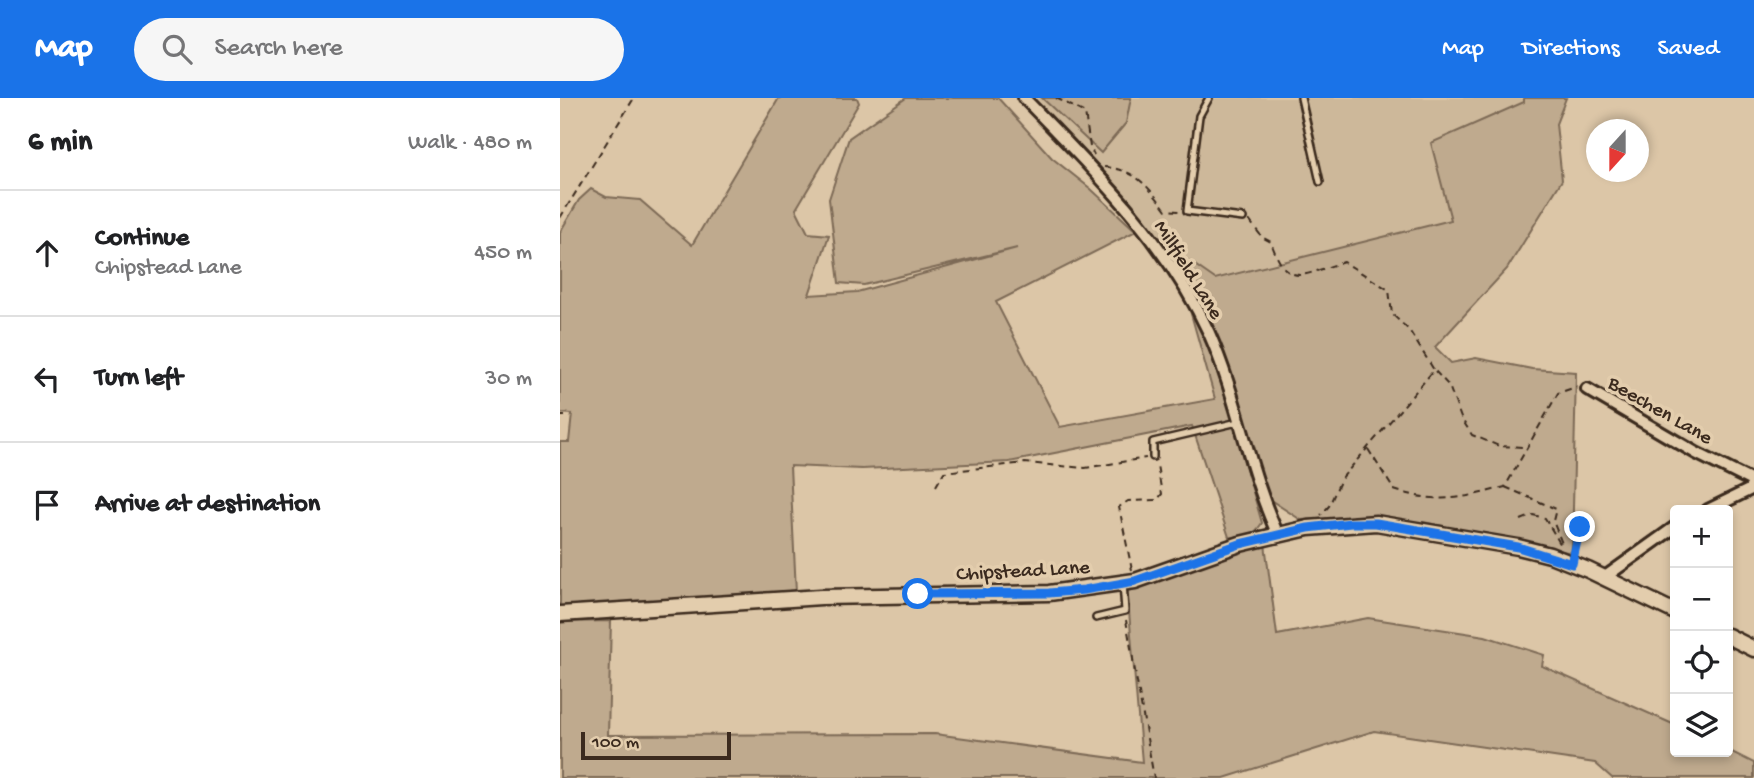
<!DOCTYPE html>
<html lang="en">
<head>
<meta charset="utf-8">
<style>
  body { margin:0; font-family:"Gochi Hand",sans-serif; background:#f6f6f6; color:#202124 }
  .controls { position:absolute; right:21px; bottom:21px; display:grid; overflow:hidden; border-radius:7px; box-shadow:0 4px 10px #0003 }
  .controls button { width:63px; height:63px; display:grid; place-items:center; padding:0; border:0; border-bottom:2px solid #e0e0e0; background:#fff; color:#202124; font:35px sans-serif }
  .compass { position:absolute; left:1026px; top:21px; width:63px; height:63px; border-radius:50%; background:#fff; box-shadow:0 4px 10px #0003; rotate:201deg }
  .scale { position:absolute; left:21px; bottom:18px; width:150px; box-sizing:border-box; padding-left:7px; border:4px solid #3b2a1e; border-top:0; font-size:19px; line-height:24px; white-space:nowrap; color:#3b2a1e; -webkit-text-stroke:5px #e3cdad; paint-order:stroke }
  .stop { position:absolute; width:21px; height:21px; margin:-16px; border:5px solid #1a73e8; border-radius:50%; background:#fff }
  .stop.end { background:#1a73e8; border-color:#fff; box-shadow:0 2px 7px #0008 }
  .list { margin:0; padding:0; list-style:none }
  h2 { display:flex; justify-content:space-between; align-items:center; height:91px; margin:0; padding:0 28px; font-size:30px }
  h2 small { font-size:23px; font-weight:400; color:#757577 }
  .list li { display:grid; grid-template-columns:46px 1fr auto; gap:21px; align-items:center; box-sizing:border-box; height:126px; padding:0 28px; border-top:2px solid #e0e0e0 }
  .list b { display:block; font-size:26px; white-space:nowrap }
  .list p { margin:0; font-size:23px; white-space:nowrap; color:#757577 }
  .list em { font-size:23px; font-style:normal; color:#757577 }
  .icon { flex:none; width:38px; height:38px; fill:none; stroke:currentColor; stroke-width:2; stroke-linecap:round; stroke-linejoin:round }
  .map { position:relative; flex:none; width:1194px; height:680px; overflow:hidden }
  header { display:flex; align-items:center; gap:42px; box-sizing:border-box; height:98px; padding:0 35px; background:#1a73e8; color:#fff }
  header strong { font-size:33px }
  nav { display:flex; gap:38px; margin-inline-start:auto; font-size:24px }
  .search { width:490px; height:63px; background:#f6f6f6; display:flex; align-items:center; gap:18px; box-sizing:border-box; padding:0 24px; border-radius:38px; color:#757577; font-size:26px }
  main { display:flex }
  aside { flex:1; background:#fff }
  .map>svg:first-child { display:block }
  .built { fill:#cdb89a }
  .green { fill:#bfaa8e; stroke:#7d6a56; stroke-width:2 }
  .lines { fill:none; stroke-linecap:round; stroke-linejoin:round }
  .lane-casing { stroke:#3b2a1e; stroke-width:10 }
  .street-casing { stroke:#3b2a1e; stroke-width:16 }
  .secondary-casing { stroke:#3b2a1e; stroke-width:19 }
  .path { stroke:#3b2a1e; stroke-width:2; stroke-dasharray:7 5; stroke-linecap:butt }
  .lane { stroke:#e3cdad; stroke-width:5 }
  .street { stroke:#e3cdad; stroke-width:10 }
  .secondary { stroke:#e3cdad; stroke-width:14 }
  .route { stroke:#1a73e8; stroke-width:9 }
  .labels { text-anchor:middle; stroke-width:7; stroke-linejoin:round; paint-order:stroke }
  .street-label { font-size:21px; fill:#3b2a1e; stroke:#e3cdad }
</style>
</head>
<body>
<header>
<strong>Map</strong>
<div class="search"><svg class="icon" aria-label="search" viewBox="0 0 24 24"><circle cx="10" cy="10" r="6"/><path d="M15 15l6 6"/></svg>Search here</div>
<nav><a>Map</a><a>Directions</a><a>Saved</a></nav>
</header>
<main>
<aside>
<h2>6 min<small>Walk · 480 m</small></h2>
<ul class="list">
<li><svg class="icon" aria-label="ahead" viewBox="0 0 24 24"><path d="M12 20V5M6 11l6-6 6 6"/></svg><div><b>Continue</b><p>Chipstead Lane</p></div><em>450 m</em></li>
<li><svg class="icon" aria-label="left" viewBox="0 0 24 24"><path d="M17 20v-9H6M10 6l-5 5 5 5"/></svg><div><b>Turn left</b></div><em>30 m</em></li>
<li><svg class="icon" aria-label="arrive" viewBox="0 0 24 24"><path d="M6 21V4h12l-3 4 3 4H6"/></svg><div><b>Arrive at destination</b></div></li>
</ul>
</aside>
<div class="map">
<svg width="1194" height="680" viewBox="0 0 1194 680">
  <rect width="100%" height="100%" fill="#dcc6a7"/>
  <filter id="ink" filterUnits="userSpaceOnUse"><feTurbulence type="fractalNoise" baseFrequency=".0143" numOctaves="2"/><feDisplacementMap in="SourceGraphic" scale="14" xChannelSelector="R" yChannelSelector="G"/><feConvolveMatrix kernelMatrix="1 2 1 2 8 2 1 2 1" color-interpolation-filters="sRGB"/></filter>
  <g filter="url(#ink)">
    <polygon class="built" points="477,0 964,0 964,3 871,45 892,122 643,202 613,152"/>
    <g class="green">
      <path d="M219,0H297L299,5L236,111L248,135L269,137L249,197L297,194L457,150L304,187L279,185L269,101L289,40L346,0H438L492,60L531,91L576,133L436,204L500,329L655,301L613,152L655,181L891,122L871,45L964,4V0H1006L996,26L1002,82L947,171L875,249L891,265L916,260L972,271L1016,274L1012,455L863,424L862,427L808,418L741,422L709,401L684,363L702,425C693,439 685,441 669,439L632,328L449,364L302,371L230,368L236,494L0,508V344H9L12,316L0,315V134L19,102L31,91L46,99L80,102L132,147Z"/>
      <polygon points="482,0 571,0 566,25 541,55"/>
      <polygon points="705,446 717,537 808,520 925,538 984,557 982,568 1115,627 1115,654 1168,652 1194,665 1194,680 1052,680 1035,665 814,633 664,680 0,680 0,524 51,523 48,637 375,636 582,664 567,490"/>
    </g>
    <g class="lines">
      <defs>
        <g id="lane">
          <polyline points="649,0 639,18 627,113 683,120"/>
          <polyline points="741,0 760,84"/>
          <polyline points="593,359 593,344 678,324"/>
          <polyline points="536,520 565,513 563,485"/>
        </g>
        <g id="street">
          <path d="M464,0C533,71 607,143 649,235C678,300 688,372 718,437"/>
          <polyline points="1027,291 1136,355 1194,384"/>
          <polyline points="1148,412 1189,392 1194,385"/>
          <polyline points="1045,479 1115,429"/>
        </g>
        <g id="secondary">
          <polyline points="0,516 261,499 489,495 575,483 680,446 748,430 816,425 958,449 990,457 1028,472 1115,514"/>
          <polyline points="1168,538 1194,551"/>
        </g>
      </defs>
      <use href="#lane" class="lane-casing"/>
      <use href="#street" class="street-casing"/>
      <use href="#secondary" class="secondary-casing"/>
      <g class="path">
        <polyline points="496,0 525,15 530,49 534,57"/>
        <path d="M544,69C575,71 588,88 606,112L619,113"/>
        <polyline points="0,120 74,0"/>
        <path d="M689,122L702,139L711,144C728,194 744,175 784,164L829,192L832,216L849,232L874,272L781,381L769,408L761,417"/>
        <polyline points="875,273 889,288 901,320 912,337 939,348 965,349"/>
        <polyline points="0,318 5,318"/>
        <path d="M808,351L834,392C879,406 901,401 945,389L998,295L1016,289"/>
        <polyline points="376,388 384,374 465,365 525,370 586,360"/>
        <polyline points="945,389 996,411 993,423 1003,448"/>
        <polyline points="961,422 973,417 985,420 1002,449"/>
        <polyline points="1014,455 1020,429"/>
        <polyline points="572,472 559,409 568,403 597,402 602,396 597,367"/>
        <polyline points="566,522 594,680"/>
      </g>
      <use href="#lane" class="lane"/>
      <use href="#street" class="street"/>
      <use href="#secondary" class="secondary"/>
    </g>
  </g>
  <g class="lines" filter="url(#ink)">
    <polyline class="route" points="358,496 489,495 524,492 575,483 680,446 748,430 791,425 816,425 958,449 1012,466 1020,429"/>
  </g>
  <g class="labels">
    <g class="street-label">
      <text transform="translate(630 171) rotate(58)" y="7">Millfield Lane</text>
      <text transform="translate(1101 311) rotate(30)" y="7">Beechen Lane</text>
      <text transform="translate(463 471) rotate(-3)" y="7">Chipstead Lane</text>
    </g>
  </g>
</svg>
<div class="controls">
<button>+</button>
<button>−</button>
<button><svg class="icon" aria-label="locate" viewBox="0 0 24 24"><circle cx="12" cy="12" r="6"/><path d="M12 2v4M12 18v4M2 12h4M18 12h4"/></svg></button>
<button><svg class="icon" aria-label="layers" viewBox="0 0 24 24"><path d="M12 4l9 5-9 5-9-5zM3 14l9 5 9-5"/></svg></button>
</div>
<svg class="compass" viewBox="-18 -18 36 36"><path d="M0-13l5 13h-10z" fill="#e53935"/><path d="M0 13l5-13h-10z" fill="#757577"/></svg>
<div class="scale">100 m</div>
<div class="stop" style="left:358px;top:496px"></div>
<div class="stop end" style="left:1020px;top:429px"></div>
</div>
</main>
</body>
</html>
